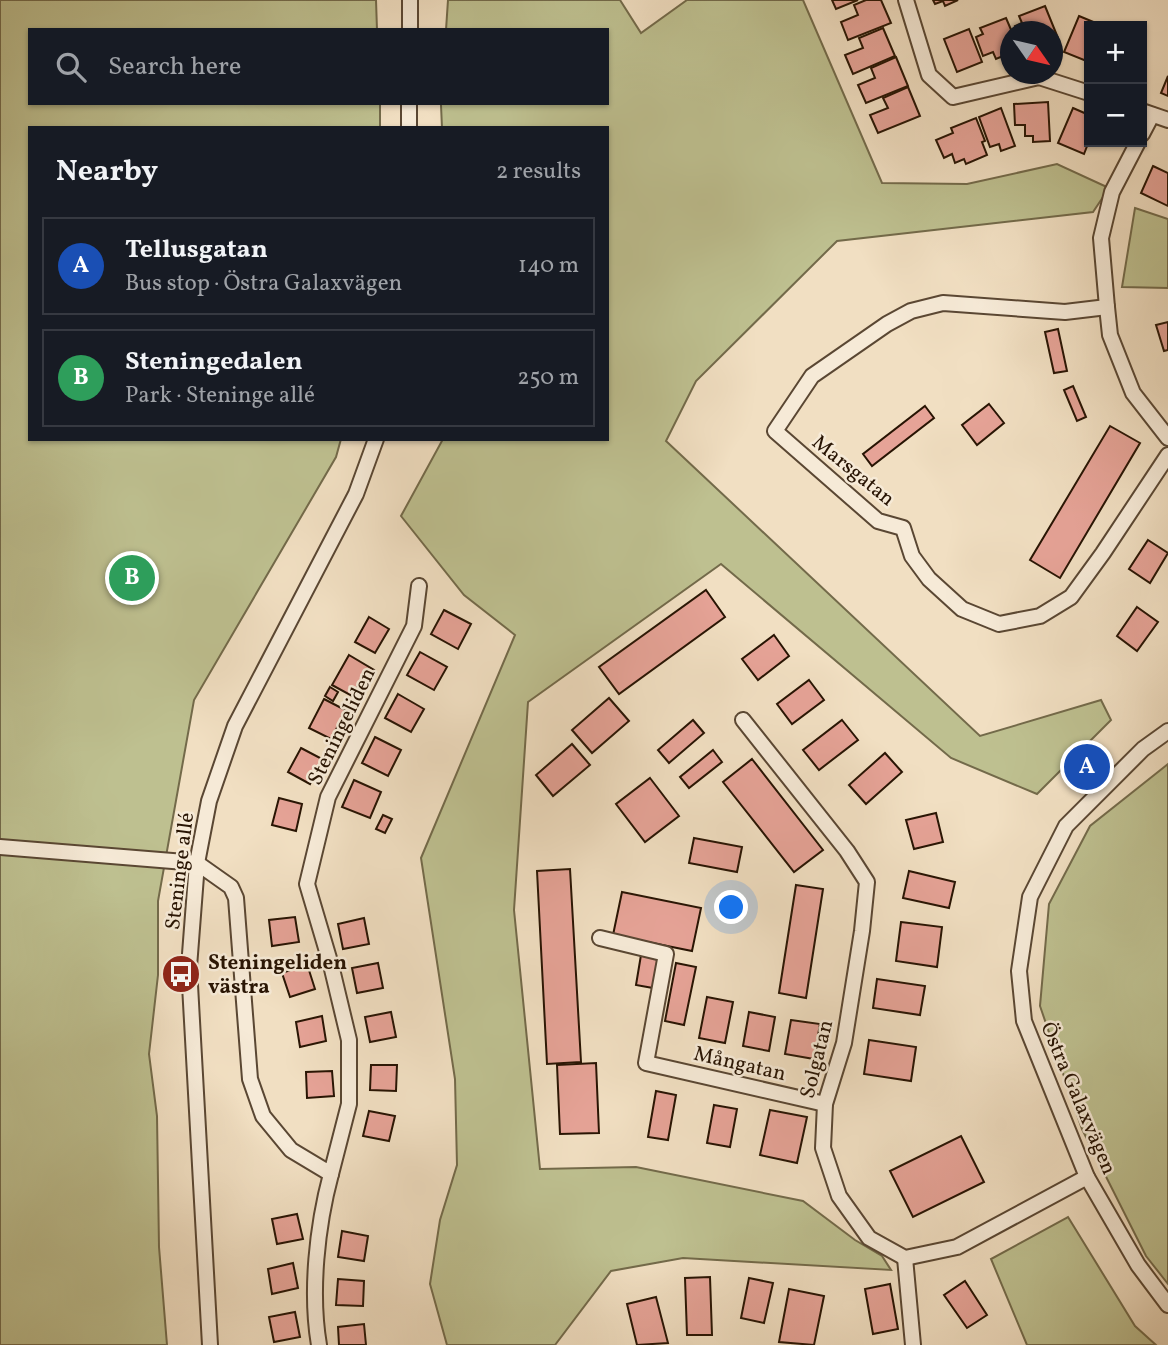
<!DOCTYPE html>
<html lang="en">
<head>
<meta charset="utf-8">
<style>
  body { margin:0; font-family:Vollkorn,serif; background:#242831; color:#f1f3f6 }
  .controls { position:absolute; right:21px; top:21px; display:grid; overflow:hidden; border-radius:0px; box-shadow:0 2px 5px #0004 }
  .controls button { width:63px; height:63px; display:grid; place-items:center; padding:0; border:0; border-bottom:2px solid #363941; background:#171b24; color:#f1f3f6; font:35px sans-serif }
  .compass { position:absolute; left:1000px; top:21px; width:63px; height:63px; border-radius:50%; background:#171b24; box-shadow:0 2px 5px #0004; rotate:124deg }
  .you { position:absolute; left:732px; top:908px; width:24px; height:24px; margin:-18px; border:5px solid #fff; border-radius:50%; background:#1a73e8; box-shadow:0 0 0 10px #1a73e833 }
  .badge { display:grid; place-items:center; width:46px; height:46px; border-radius:50%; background:#1a73e8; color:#fff; font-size:23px; font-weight:700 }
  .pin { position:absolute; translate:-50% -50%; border:4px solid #fff; box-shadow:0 2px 7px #0006 }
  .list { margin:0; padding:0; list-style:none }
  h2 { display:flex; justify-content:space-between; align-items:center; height:91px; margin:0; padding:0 28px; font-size:30px }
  h2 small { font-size:23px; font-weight:400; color:#9ea1a6 }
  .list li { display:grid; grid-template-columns:46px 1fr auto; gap:21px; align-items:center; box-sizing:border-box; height:98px; margin:0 14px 14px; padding:0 14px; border:2px solid #363941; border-radius:0px }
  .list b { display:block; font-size:26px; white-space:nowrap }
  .list p { margin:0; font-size:23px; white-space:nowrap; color:#9ea1a6 }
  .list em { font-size:23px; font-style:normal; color:#9ea1a6 }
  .icon { flex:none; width:38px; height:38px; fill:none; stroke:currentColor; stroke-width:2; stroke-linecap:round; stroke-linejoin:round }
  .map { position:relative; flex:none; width:1168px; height:1345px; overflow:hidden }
  .search { position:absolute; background:#171b24; box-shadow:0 2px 5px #0004; left:28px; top:28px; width:581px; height:77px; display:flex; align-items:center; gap:18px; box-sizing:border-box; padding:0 24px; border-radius:0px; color:#9ea1a6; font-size:26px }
  .panel { position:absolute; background:#171b24; box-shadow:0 2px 5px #0004; left:28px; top:126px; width:581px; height:315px; border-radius:0px }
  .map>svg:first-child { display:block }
  .green { fill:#bec090; stroke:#736a4a; stroke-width:2 }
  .building { fill:#e6a397; stroke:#281403; stroke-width:2 }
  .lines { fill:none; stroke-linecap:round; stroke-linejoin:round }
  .minor-casing { stroke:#5a4733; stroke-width:18 }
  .minor { stroke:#f6ead7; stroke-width:14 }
  .labels { text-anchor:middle; stroke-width:5; stroke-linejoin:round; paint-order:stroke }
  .street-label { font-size:21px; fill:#281403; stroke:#f6ead7 }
  .poi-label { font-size:21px; font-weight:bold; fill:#281403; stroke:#f6ead7; text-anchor:start }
</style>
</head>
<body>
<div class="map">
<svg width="1168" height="1345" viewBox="0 0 1168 1345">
  <rect width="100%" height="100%" fill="#f1dfc2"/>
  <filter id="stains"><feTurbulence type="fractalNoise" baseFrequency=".00286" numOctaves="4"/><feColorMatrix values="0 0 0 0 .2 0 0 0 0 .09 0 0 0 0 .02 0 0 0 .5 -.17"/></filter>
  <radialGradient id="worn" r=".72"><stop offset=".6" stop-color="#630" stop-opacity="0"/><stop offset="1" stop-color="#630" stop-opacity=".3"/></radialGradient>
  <g class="green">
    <polygon points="0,0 376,0 377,30 30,30 30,103 380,103 380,128 30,128 30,439 341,439 336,457 194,700 158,901 158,975 149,1054 157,1116 159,1247 167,1345 0,1345"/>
    <polygon points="448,0 620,0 641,33 687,0 803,0 882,183 967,184 1057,164 1109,188 1093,212 837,241 696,381 666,441 980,736 1101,700 1111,720 1037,794 951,758 721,564 528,702 514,910 540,1169 636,1167 803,1201 855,1240 882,1256 891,1270 683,1258 611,1271 555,1345 447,1345 430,1284 440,1220 457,1165 455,1079 421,858 515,635 464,595 401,516 443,439 607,439 607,128 442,128 441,105 441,103 607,103 607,30 446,30"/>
    <polygon points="1135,208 1168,219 1168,288 1122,287"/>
    <polygon points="1168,764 1168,1284 1146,1256 1082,1129 1040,1006 1049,904 1090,826"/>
    <polygon points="1068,1217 1135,1326 1156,1345 1027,1345 991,1259"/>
  </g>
  <g class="building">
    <polygon points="832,0 858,0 836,9"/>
    <polygon points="866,0 881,0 891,23 848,40 841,22 858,15 854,5"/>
    <polygon points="933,0 958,0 945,6 943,1 935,4"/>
    <polygon points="1045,6 1058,38 1052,40 1052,32 1017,32 1015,26 1022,23 1019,16"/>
    <polygon points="1079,16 1103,26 1089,26 1089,62 1064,52"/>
    <polygon points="1006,18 1012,32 1010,53 996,59 993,52 983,56 976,37 983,34 980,28"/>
    <polygon points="883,28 895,56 853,74 845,55 863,48 859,38"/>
    <polygon points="969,29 982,62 957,72 944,39"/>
    <polygon points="896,57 908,86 866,103 858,85 875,78 871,68"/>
    <polygon points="1168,76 1168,96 1161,93"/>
    <polygon points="908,87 920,116 878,133 870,115 888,108 883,98"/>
    <polygon points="1048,102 1050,141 1033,142 1033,136 1025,136 1025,125 1015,125 1014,104"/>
    <polygon points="1001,108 1015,146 1001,151 999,144 990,147 979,117"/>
    <polygon points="1073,108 1089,115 1089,141 1084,154 1058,143"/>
    <polygon points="976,118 985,141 982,142 987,155 966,164 964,159 955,163 952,154 944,158 936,140 953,133 951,128"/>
    <polygon points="1153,166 1168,173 1168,206 1141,193"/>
    <polygon points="1168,322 1168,350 1164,351 1156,325"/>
    <polygon points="1058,329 1067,371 1054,373 1045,332"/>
    <polygon points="1073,386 1086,417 1077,421 1064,390"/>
    <polygon points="989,404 1004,423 977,445 962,425"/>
    <polygon points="925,406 934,418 872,466 863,454"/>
    <polygon points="1110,426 1140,443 1060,578 1030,560"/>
    <polygon points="1148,540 1168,553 1150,583 1129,569"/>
    <polygon points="706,590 725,617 619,694 599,667"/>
    <polygon points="1137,607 1158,622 1137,651 1117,636"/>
    <polygon points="444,610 471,624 458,649 431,634"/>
    <polygon points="369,617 389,629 375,653 355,642"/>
    <polygon points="774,635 789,656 758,680 742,659"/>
    <polygon points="420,652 447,667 434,690 407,675"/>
    <polygon points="349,655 374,670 370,678 365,674 352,696 332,685"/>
    <polygon points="809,680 824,700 792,724 777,704"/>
    <polygon points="330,687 338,692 333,701 325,696"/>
    <polygon points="398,694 424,709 411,732 385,718"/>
    <polygon points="609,698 629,721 592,753 572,730"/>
    <polygon points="324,699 351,713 347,720 342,718 331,739 309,728"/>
    <polygon points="693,720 704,733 669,763 658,750"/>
    <polygon points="842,720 858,740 819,770 803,750"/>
    <polygon points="375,737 401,750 388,776 362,763"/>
    <polygon points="572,744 590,765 553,796 536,775"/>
    <polygon points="301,748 322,759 310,784 288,772"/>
    <polygon points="713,750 722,762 689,788 680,777"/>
    <polygon points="885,753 902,772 866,804 849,785"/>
    <polygon points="752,759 823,850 794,872 723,782"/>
    <polygon points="650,778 679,816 645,842 616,804"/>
    <polygon points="354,780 381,792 370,818 342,807"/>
    <polygon points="279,798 302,804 296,831 272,825"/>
    <polygon points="936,813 943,842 914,849 906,820"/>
    <polygon points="383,815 392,819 385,833 376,829"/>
    <polygon points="694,838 742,847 737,872 689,863"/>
    <polygon points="570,869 581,1062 547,1064 537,871"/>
    <polygon points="909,871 955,882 949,908 903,898"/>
    <polygon points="796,885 823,889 806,998 779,993"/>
    <polygon points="622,892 701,908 692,951 613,935"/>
    <polygon points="295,917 299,942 272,946 269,920"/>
    <polygon points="364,918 369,944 343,949 338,924"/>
    <polygon points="901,922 942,927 937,967 896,961"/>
    <polygon points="641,955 658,958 653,988 636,985"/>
    <polygon points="378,963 383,988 357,993 352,968"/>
    <polygon points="676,963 696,967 684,1025 665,1021"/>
    <polygon points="307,964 315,989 290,997 282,973"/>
    <polygon points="877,979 925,986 920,1015 873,1008"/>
    <polygon points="707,997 733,1002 725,1043 699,1038"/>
    <polygon points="391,1012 396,1037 370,1042 365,1017"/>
    <polygon points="749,1012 775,1017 769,1051 743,1046"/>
    <polygon points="322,1016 326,1041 300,1047 296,1022"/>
    <polygon points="791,1020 820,1024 814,1059 785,1054"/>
    <polygon points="869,1040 916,1047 911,1081 864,1074"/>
    <polygon points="596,1063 599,1133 560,1134 557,1065"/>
    <polygon points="371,1065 397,1065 396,1091 370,1090"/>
    <polygon points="332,1071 334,1096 307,1098 306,1072"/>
    <polygon points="656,1091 676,1095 668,1140 648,1137"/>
    <polygon points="714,1105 737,1109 730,1147 707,1143"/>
    <polygon points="770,1110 807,1117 797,1163 760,1155"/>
    <polygon points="369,1111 395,1116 389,1141 363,1136"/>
    <polygon points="961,1136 984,1182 913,1217 890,1171"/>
    <polygon points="297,1214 303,1239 277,1244 272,1219"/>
    <polygon points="342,1231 368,1236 364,1261 338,1257"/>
    <polygon points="293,1263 298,1288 272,1294 268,1269"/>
    <polygon points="710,1277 712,1335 687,1335 685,1278"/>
    <polygon points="749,1278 773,1283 764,1323 741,1318"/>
    <polygon points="338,1279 364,1281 363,1306 336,1305"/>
    <polygon points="965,1281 987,1315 967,1328 944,1295"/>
    <polygon points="890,1284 898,1329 873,1334 865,1289"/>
    <polygon points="789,1289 824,1296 814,1345 779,1342"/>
    <polygon points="656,1297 668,1343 637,1345 627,1304"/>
    <polygon points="295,1312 300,1337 274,1342 269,1317"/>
    <polygon points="364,1324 366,1345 339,1345 338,1327"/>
  </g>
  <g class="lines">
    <defs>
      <g id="minor">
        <polyline points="906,0 929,75 953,97 1039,77 1089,93"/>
        <polyline points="410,30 410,0"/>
        <polyline points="1142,111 1168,120"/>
        <polyline points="409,128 409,103"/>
        <polyline points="1142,134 1152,115"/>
        <polyline points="1138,142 1112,192 1101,238 1107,307 1110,335 1133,393 1168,438"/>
        <polyline points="1107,307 1065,312 943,303 911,311 887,324 812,376 775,431 878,521 903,528 912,556 929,579 962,609 999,624 1040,616 1071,597 1103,553 1168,455"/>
        <polyline points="743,720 847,851 867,882 862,931 844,1043 825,1104 823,1148 839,1196 869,1238 905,1258 957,1247 1087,1177"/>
        <polyline points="1168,731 1143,749 1066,826 1030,897 1019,971 1024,1021 1087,1177 1138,1265 1168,1305"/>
        <polyline points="0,847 197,863 231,887 236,898 250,1079 263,1116 291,1150 331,1174 349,1104 349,1040 331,965 307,884 328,797 414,626 419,586"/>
        <polyline points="600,938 666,954 646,1063 825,1104"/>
        <polyline points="905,1258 913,1345"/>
        <polyline points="210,1345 189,967 197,863 209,801 235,726 356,494 376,439"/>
        <path d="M319,1345C310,1292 317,1226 331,1174"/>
      </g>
    </defs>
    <use href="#minor" class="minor-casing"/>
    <use href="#minor" class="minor"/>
  </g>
  <defs>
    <symbol id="bus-disc" viewBox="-11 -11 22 22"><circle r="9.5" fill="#8f2418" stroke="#f6ead7"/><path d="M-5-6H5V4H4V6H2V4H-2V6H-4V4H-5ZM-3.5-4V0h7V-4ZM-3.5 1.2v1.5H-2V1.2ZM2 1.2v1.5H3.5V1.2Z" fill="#fff"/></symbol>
  </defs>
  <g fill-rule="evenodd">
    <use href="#bus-disc" x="159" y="952" width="44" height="44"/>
  </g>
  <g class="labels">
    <g class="street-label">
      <text transform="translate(854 470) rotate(39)" y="7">Marsgatan</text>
      <text transform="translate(341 726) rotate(-64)" y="7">Steningeliden</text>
      <text transform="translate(179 871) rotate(-83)" y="7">Steninge allé</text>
      <text transform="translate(816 1059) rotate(-76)" y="7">Solgatan</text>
      <text transform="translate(740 1063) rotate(13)" y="7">Mångatan</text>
      <text transform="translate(1079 1098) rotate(67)" y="7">Östra Galaxvägen</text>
    </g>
    <g class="poi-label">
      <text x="208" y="969">Steningeliden<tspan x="208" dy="24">västra</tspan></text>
    </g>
  </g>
  <rect width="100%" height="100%" filter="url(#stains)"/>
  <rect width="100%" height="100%" fill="url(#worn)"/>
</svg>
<div class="controls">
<button>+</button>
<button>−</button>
</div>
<svg class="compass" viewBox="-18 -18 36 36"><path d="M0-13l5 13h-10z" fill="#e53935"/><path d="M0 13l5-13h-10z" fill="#9ea1a6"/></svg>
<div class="you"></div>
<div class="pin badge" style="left:1087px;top:767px;background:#1a4fb4">A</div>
<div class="pin badge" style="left:132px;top:578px;background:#2e9e5b">B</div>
<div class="search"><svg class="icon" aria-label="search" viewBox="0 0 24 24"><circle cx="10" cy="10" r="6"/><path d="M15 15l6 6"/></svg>Search here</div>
<section class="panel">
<h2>Nearby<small>2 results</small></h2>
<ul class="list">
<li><span class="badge" style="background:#1a4fb4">A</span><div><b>Tellusgatan</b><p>Bus stop · Östra Galaxvägen</p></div><em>140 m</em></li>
<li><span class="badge" style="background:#2e9e5b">B</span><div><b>Steningedalen</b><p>Park · Steninge allé</p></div><em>250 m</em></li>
</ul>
</section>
</div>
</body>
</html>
